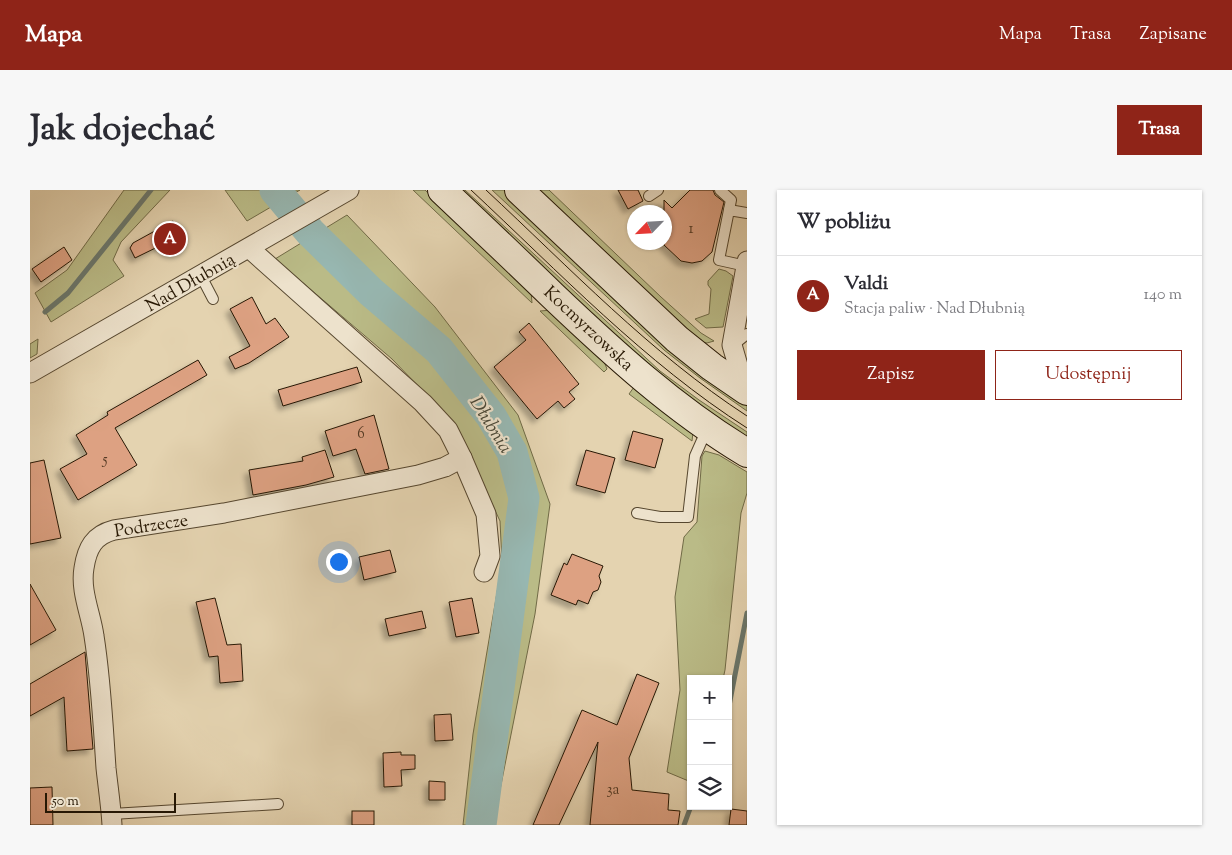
<!DOCTYPE html>
<html lang="pl">
<head>
<meta charset="utf-8">
<style>
  body { margin:0; font-family:"Sorts Mill Goudy",serif; background:#f7f7f7; color:#2b2b33 }
  .controls { position:absolute; right:15px; bottom:15px; display:grid; overflow:hidden; border-radius:0px; box-shadow:0 1px 4px #0004 }
  .controls button { width:45px; height:45px; display:grid; place-items:center; padding:0; border:0; border-bottom:1px solid #e1e1e2; background:#fff; color:#2b2b33; font:25px sans-serif }
  .compass { position:absolute; left:597px; top:15px; width:45px; height:45px; border-radius:50%; background:#fff; box-shadow:0 1px 4px #0004; rotate:245deg }
  .scale { position:absolute; left:15px; bottom:12px; width:131px; box-sizing:border-box; padding-left:5px; border:2px solid #271804; border-top:0; font-size:14px; line-height:18px; white-space:nowrap; color:#271804; -webkit-text-stroke:4px #ede2cc; paint-order:stroke }
  .you { position:absolute; left:308px; top:371px; width:18px; height:18px; margin:-12px; border:4px solid #fff; border-radius:50%; background:#1a73e8; box-shadow:0 0 0 8px #1a73e833 }
  .badge { display:grid; place-items:center; width:32px; height:32px; border-radius:50%; background:#8f2418; color:#fff; font-size:16px; font-weight:700 }
  .pin { position:absolute; translate:-50% -50%; border:2px solid #fff; box-shadow:0 1px 5px #0006 }
  .list { margin:0; padding:0; list-style:none }
  h2 { display:flex; justify-content:space-between; align-items:center; height:65px; margin:0; padding:0 20px; font-size:21px }
  h2 small { font-size:16px; font-weight:400; color:#7c7c81 }
  .list li { display:grid; grid-template-columns:32px 1fr auto; gap:15px; align-items:center; box-sizing:border-box; height:80px; padding:0 20px; border-top:1px solid #e1e1e2 }
  .list b { display:block; font-size:19px; white-space:nowrap }
  .list p { margin:0; font-size:16px; white-space:nowrap; color:#7c7c81 }
  .list em { font-size:16px; font-style:normal; color:#7c7c81 }
  .actions { display:flex; gap:10px; padding:15px 20px }
  .actions a { flex:1; padding:11px 0; border:1px solid #8f2418; border-radius:0px; text-align:center; font-size:18px; color:#8f2418 }
  .actions .main { background:#8f2418; color:#fff }
  .icon { flex:none; width:28px; height:28px; fill:none; stroke:currentColor; stroke-width:2; stroke-linecap:round; stroke-linejoin:round }
  .map { position:relative; flex:none; width:717px; height:635px; overflow:hidden; border-radius:0px }
  header { display:flex; align-items:center; gap:30px; box-sizing:border-box; height:70px; padding:0 25px; background:#8f2418; color:#fff }
  header strong { font-size:24px }
  nav { display:flex; gap:28px; margin-inline-start:auto; font-size:18px }
  .intro { display:flex; align-items:center; justify-content:space-between; box-sizing:border-box; height:120px; padding:0 30px }
  h1 { margin:0; font-size:35px }
  .button { padding:12px 22px; border-radius:0px; background:#8f2418; color:#fff; font-size:18px; font-weight:700 }
  main { display:flex; gap:30px; padding:0 30px }
  aside { flex:1; background:#fff; border-radius:0px; box-shadow:0 1px 4px #0004 }
  .map>svg:first-child { display:block }
  .green { fill:#babb87; stroke:#706a46 }
  .lines { fill:none; stroke-linecap:round; stroke-linejoin:round }
  .stream { stroke:#6a776c; stroke-width:5 }
  .river { stroke:#97b7b1; stroke-width:31 }
  .building { fill:#dda182; stroke:#271804; filter:url(#shadow) }
  .service-casing { stroke:#56472f; stroke-width:12 }
  .minor-casing { stroke:#56472f; stroke-width:21 }
  .secondary-casing { stroke:#271804; stroke-width:30 }
  .service { stroke:#ede2cc; stroke-width:10 }
  .minor { stroke:#ede2cc; stroke-width:19 }
  .secondary { stroke:#ede2cc; stroke-width:28 }
  .tram { stroke:#271804; stroke-width:1 }
  .labels { text-anchor:middle; stroke-width:4.5; stroke-linejoin:round; paint-order:stroke }
  .number-label { font-size:15px; fill:#543a24 }
  .street-label { font-size:18px; fill:#271804; stroke:#ede2cc }
  .water-label { font-size:19px; font-style:italic; fill:#494838; stroke:#ede2cc }
</style>
</head>
<body>
<header>
<strong>Mapa</strong>
<nav><a>Mapa</a><a>Trasa</a><a>Zapisane</a></nav>
</header>
<div class="intro"><h1>Jak dojechać</h1><a class="button">Trasa</a></div>
<main>
<div class="map">
<svg width="717" height="635" viewBox="0 0 717 635">
  <defs>
    <filter id="shadow"><feDropShadow dx="-4.5" dy="4.5" stdDeviation="2.5" flood-color="#0004"/></filter>
  </defs>
  <rect width="100%" height="100%" fill="#e4d3b0"/>
  <filter id="stains"><feTurbulence type="fractalNoise" baseFrequency=".004" numOctaves="4"/><feColorMatrix values="0 0 0 0 .2 0 0 0 0 .09 0 0 0 0 .02 0 0 0 .5 -.17"/></filter>
  <radialGradient id="worn" r=".72"><stop offset=".6" stop-color="#630" stop-opacity="0"/><stop offset="1" stop-color="#630" stop-opacity=".3"/></radialGradient>
  <g class="green">
    <polygon points="94,0 140,0 91,52 83,70 94,86 21,132 5,103 37,80"/>
    <polygon points="195,0 270,0 217,31"/>
    <polygon points="383,0 395,0 501,101 502,113"/>
    <polygon points="427,0 435,0 630,181 669,210 717,242 717,251 633,192"/>
    <polygon points="462,0 474,0 622,141 717,212 717,221 670,188 634,160"/>
    <polygon points="504,0 519,0 631,107 671,143 684,151 677,153 668,151"/>
    <polygon points="317,25 405,117 488,225 520,314 505,424 463,635 433,635 443,544 472,373 470,331 424,233 362,169 245,69"/>
    <polygon points="689,79 696,81 703,86 693,137 676,138 665,129 679,124 681,99 678,95 678,91"/>
    <polygon points="522,120 573,169 577,179 574,182 510,121"/>
    <polygon points="8,149 7,164 0,168 0,154"/>
    <polygon points="604,197 663,242 662,251 599,204"/>
    <polygon points="675,261 689,265 717,282 717,303 711,323 695,480 693,489 661,489 661,592 637,582 650,500 645,407 654,347 667,332 672,266"/>
  </g>
  <g class="lines">
    <g class="stream">
      <polyline points="15,122 38,103 121,0"/>
      <polyline points="698,521 717,423"/>
      <polyline points="654,635 661,616"/>
    </g>
    <polyline class="river" points="245,0 280,42 341,102 409,160 461,226 482,262 494,308 451,635"/>
  </g>
  <g class="building">
    <polygon points="588,0 608,0 613,11 598,19"/>
    <polygon points="660,0 683,0 685,5 694,12 682,62 672,71 662,73 651,71 634,55 634,10 642,18"/>
    <polygon points="143,31 150,46 105,68 100,58 103,53"/>
    <polygon points="34,57 42,70 11,92 2,79"/>
    <polygon points="222,107 236,134 245,128 259,147 219,173 205,179 199,167 220,156 200,119"/>
    <polygon points="499,133 549,194 539,202 545,209 534,218 528,211 507,229 464,177 496,150 489,142"/>
    <polygon points="168,170 177,185 85,238 107,275 48,310 30,279 57,264 46,245 78,225 77,222"/>
    <polygon points="327,177 332,192 253,216 248,200"/>
    <polygon points="344,225 359,279 335,284 326,259 303,266 295,241"/>
    <polygon points="603,241 633,249 625,278 595,270"/>
    <polygon points="295,260 304,287 276,295 223,305 219,280 273,271 272,267"/>
    <polygon points="556,260 585,268 575,303 546,295"/>
    <polygon points="14,270 31,348 0,354 0,273"/>
    <polygon points="360,360 366,382 334,390 329,367"/>
    <polygon points="542,364 573,376 569,386 571,392 568,400 563,402 558,414 548,410 546,415 521,405 534,373 537,375"/>
    <polygon points="0,394 26,440 0,455"/>
    <polygon points="185,408 197,455 211,454 213,491 190,493 188,466 179,467 166,412"/>
    <polygon points="442,408 449,443 426,447 419,412"/>
    <polygon points="392,421 396,438 359,446 355,429"/>
    <polygon points="55,462 63,559 37,561 34,507 0,526 0,494"/>
    <polygon points="607,484 629,493 599,568 602,600 639,604 638,620 650,621 648,635 560,635 568,552 529,635 503,635 552,520 587,535"/>
    <polygon points="421,524 423,550 405,551 404,525"/>
    <polygon points="371,562 371,565 385,565 385,579 371,580 372,596 354,597 353,563"/>
    <polygon points="399,591 415,592 415,610 399,610"/>
    <polygon points="22,597 23,635 0,635 0,598"/>
    <polygon points="701,619 717,621 717,635 699,635"/>
    <rect x="322" y="621" width="22" height="14"/>
  </g>
  <g class="lines">
    <defs>
      <g id="service">
        <polyline points="690,0 701,10 699,20"/>
        <polyline points="619,6 628,0"/>
        <polyline points="716,76 689,70 699,20 717,23"/>
        <polyline points="171,86 183,109"/>
        <polyline points="703,155 717,144"/>
        <polyline points="607,323 630,327 658,327 665,266 677,239"/>
        <polyline points="82,624 248,614"/>
      </g>
      <g id="minor">
        <polyline points="219,58 393,213 418,240 432,268 456,324 460,366 454,382"/>
        <polyline points="717,71 702,155 709,179 717,196"/>
        <polyline points="0,183 319,0"/>
        <path d="M82,635C81,616 78,597 76,578C73,534 71,490 64,446C61,424 50,401 54,378C57,358 64,345 84,340L194,323L388,285L415,277L432,268"/>
      </g>
      <g id="secondary">
        <path d="M412,0C449,35 486,70 522,105C583,163 644,219 717,263"/>
        <polyline points="489,0 647,149 682,177 717,201"/>
      </g>
    </defs>
    <use href="#service" class="service-casing"/>
    <use href="#minor" class="minor-casing"/>
    <use href="#secondary" class="secondary-casing"/>
    <use href="#service" class="service"/>
    <use href="#minor" class="minor"/>
    <use href="#secondary" class="secondary"/>
    <g class="tram">
      <path d="M441,0C529,82 615,173 717,238"/>
      <path d="M456,0C540,78 620,163 717,226"/>
    </g>
  </g>
  <g class="labels">
    <g class="number-label">
      <text x="661" y="43">1</text>
      <text x="331" y="248">6</text>
      <text x="75" y="274">5</text>
      <text x="583" y="604">3a</text>
    </g>
    <g class="street-label">
      <text transform="translate(160 92) rotate(-30)" y="6">Nad Dłubnią</text>
      <text transform="translate(559 138) rotate(43)" y="6">Kocmyrzowska</text>
      <text transform="translate(121 335) rotate(-9)" y="6">Podrzecze</text>
    </g>
    <g class="water-label">
      <text transform="translate(462 234) rotate(58)" y="7">Dłubnia</text>
    </g>
  </g>
  <rect width="100%" height="100%" filter="url(#stains)"/>
  <rect width="100%" height="100%" fill="url(#worn)"/>
</svg>
<div class="controls">
<button>+</button>
<button>−</button>
<button><svg class="icon" aria-label="layers" viewBox="0 0 24 24"><path d="M12 4l9 5-9 5-9-5zM3 14l9 5 9-5"/></svg></button>
</div>
<svg class="compass" viewBox="-18 -18 36 36"><path d="M0-13l5 13h-10z" fill="#e53935"/><path d="M0 13l5-13h-10z" fill="#7c7c81"/></svg>
<div class="scale">50 m</div>
<div class="you"></div>
<div class="pin badge" style="left:140px;top:49px">A</div>
</div>
<aside>
<h2>W pobliżu<small></small></h2>
<ul class="list">
<li><span class="badge">A</span><div><b>Valdi</b><p>Stacja paliw · Nad Dłubnią</p></div><em>140 m</em></li>
</ul>
<div class="actions"><a class="main">Zapisz</a><a>Udostępnij</a></div>
</aside>
</main>
</body>
</html>
